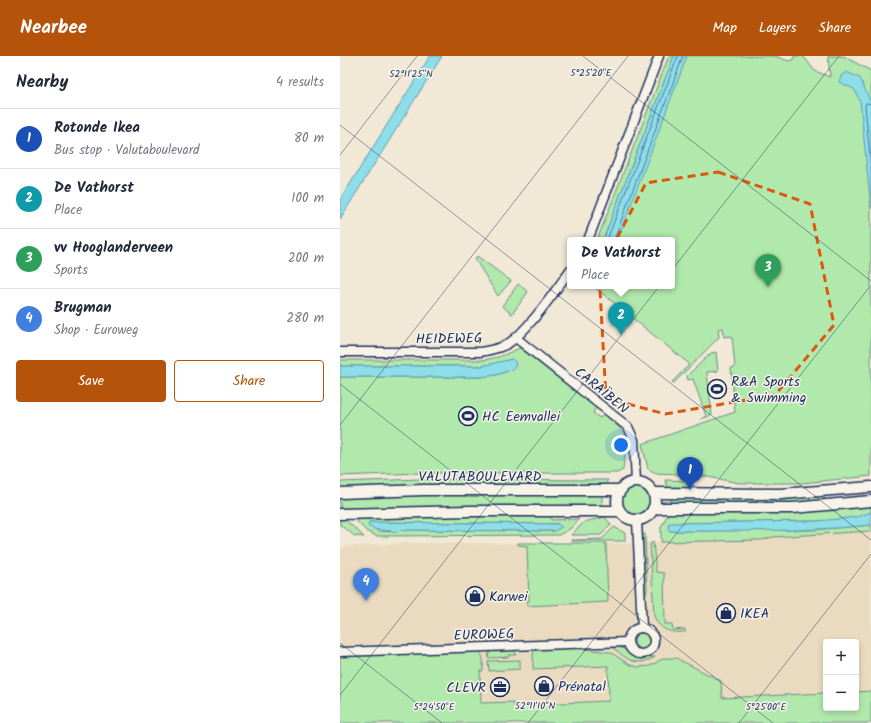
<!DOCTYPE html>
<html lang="en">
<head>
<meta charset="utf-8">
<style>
  body { margin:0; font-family:Kalam,sans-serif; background:#f2f2f3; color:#1f2937 }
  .controls { position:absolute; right:12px; bottom:12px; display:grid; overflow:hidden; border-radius:4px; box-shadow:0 2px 6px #0003 }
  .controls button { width:36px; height:36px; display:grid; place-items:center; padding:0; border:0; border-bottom:1px solid #e0e1e3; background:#fff; color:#1f2937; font:20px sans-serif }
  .you { position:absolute; left:281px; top:389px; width:14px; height:14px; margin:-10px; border:3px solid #fff; border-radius:50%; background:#1a73e8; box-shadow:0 0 0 6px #1a73e833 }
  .badge { display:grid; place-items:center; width:26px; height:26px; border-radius:50%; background:#b45309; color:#fff; font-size:13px; font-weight:700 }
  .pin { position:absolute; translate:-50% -33px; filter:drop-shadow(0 1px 2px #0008) }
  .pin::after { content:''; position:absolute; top:21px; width:14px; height:12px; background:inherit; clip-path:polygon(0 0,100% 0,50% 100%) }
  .popup { position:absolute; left:227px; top:181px; width:108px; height:52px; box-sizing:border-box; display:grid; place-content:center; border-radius:4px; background:#fff; filter:drop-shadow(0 1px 3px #0005); font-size:13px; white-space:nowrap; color:#747a83 }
  .popup b { font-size:15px; color:#1f2937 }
  .popup::after { content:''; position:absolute; left:50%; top:100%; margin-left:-8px; border:8px solid transparent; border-top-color:#fff }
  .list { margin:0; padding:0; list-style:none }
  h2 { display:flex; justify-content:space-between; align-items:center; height:52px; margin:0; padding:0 16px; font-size:17px }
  h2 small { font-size:13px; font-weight:400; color:#747a83 }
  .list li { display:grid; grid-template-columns:26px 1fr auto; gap:12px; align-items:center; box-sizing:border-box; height:60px; padding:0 16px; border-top:1px solid #e0e1e3 }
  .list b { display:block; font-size:15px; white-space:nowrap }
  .list p { margin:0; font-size:13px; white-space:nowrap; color:#747a83 }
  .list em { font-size:13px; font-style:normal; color:#747a83 }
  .actions { display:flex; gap:8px; padding:12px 16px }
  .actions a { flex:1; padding:9px 0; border:1px solid #b45309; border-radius:4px; text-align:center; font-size:14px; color:#b45309 }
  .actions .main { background:#b45309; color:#fff }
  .map { position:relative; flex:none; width:531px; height:667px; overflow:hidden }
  header { display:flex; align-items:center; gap:24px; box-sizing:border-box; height:56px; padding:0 20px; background:#b45309; color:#fff }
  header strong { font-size:19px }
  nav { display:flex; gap:22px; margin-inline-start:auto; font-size:14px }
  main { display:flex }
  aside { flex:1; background:#fff }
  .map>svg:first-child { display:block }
  .built { fill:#eadbc0; fill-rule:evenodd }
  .green { fill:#b1e8ab; stroke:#668c84; fill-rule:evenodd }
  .water { fill:#8edeea; stroke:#6098b2 }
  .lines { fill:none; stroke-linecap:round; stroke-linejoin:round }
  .shore { stroke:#497596; stroke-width:1 }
  .minor-casing { stroke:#1b2f5e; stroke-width:11 }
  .major-casing { stroke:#1b2f5e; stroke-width:13 }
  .minor { stroke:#f7f3e8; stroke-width:8 }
  .major { stroke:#f7f3e8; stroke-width:10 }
  .marked { fill:none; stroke:#de5710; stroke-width:3; stroke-dasharray:8 5; stroke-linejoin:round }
  .ticks { fill:none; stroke:#1b2f5e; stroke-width:1; stroke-opacity:0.45 }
  .labels { text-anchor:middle; stroke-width:3; stroke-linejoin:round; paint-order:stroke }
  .street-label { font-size:14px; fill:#1b2f5e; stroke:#f7f3e8 }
  .poi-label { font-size:14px; fill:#1b2f5e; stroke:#f7f3e8; text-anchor:start }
  .ticks-label { font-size:10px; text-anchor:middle; fill:#1b2f5e; stroke:#f7f3e8; stroke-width:3; stroke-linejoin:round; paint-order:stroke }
</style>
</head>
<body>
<header>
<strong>Nearbee</strong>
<nav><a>Map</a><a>Layers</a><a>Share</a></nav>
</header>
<main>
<aside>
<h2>Nearby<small>4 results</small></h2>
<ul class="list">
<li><span class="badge" style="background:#1a4fb4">1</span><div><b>Rotonde Ikea</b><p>Bus stop · Valutaboulevard</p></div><em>80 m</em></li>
<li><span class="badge" style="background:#0f9aa8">2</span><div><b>De Vathorst</b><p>Place</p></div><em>100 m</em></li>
<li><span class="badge" style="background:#2e9e5b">3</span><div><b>vv Hooglanderveen</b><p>Sports</p></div><em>200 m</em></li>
<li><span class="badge" style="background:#3f7fe0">4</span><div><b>Brugman</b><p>Shop · Euroweg</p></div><em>280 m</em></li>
</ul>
<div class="actions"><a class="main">Save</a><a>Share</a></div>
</aside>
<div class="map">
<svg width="531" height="667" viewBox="0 0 531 667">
  <rect width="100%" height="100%" fill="#f1e8d6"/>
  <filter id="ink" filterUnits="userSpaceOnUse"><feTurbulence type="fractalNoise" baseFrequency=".025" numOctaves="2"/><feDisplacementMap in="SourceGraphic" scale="8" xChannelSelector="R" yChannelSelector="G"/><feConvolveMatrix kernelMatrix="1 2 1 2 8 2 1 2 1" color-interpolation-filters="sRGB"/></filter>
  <g filter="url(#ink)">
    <path class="built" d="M531,472V660L279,667H0V491L66,487L292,488ZM486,586H516V652H486Z"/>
    <g class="green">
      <polygon points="329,0 334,0 263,184 257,184"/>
      <polygon points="341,0 435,0 448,5 453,4 454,0 463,0 475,15 490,21 488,0 503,0 531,15 531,420 462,427 399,427 358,419 316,417 308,413 302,388 395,356 391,312 395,311 392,280 384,281 383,272 378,273 379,281 334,327 332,326 348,310 348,307 253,230 332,230 332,184 268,184"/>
      <polygon points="137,200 171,225 158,240 135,203"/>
      <polygon points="178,228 188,236 172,258 162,250"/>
      <path d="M180,292L256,352L253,357L260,362L264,358C291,380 287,382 283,414L277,417H79L0,420V321H141L156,319L174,313L170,304L142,310H0V304H143L159,301Z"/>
      <polygon points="376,296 378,315 367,316 372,359 361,363 366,360 353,323 348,324 347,320 371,297"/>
      <polygon points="81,423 268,424 265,429 0,435 0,426"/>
      <polygon points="325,424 351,425 350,434 330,436"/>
      <circle cx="296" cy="445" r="15"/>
      <polygon points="262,436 262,453 0,456 0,439"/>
      <polygon points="482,438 483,442 485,442 484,448 331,450 331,440"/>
      <path d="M531,448V456C515,464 495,464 478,465L347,467L328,468L330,475L473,474L531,469V475L433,481L422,484L321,486V471L330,454Z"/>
      <path d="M11,459L211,460V464L239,463L230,473L219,479L36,480L26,475ZM29,466L218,468L214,475L59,474L56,476L37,475Z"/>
      <polygon points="0,461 8,466 24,481 15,480 0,469"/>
      <polygon points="265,461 271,469 261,479 231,479 244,466"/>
      <polygon points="274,471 285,477 285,485 232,485 232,484 262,483"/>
      <polygon points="301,478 305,478 307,534 305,541"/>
      <path d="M313,486L316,516L324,517L325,568H332L333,574L345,573V576C331,577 320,575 314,560L310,488Z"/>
      <polygon points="178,487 266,487 268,546 187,550 187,545 189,545 187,490 178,489"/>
      <circle cx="302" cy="585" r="8"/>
      <path d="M278,590L298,601H315C296,612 287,603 272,591Z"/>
      <path d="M233,592L270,596L290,609L298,611L310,610L324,602H336L381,625L382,642L486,637V652H516V636L531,635V667H0V600L137,595C145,598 143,607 143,615H140L141,647L173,646V649L269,645L268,610L193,613V597L195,594Z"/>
      <polygon points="153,594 175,594 176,599 169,599 169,601 148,602 149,597"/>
      <polygon points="180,604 180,613 149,615 148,605"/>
    </g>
    <g class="water">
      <polygon points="90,0 102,0 0,163 0,144"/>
      <polygon points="334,0 347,0 279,180 277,184 263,184"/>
      <polygon points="506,16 520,22 531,47 531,152 520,45 514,33 499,26 501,20"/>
      <polygon points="172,303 176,307 174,313 156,319 141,321 0,321 0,310 142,310"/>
      <path d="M531,456V469C464,476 397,475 330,475L328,472L330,467L478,465L517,461Z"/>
      <path d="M29,466L218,468L222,471L214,475L59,474L56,477C49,472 38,477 28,470Z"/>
    </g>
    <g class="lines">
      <g class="shore">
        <polyline points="531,48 526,47 525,49 531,112"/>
        <polyline points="267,184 338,0"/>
        <polyline points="274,184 343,0"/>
      </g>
      <defs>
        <g id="minor">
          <polyline points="248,184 319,0"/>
          <polyline points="176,282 288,371 294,384 296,426"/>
          <path d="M0,296H140C150,294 160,293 169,287C187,275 217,233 230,214"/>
          <polyline points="297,464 302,572"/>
          <circle cx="301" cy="585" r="13"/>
          <polyline points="0,596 288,586"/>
        </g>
        <g id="major">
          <circle cx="296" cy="445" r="19"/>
          <polyline points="0,437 83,434 281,434"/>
          <polyline points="314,437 441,438 531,431"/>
          <polyline points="313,453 325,452 453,452 531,445"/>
          <polyline points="0,458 129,455 280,455"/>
        </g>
      </defs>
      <use href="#minor" class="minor-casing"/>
      <use href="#major" class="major-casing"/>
      <use href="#minor" class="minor"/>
      <use href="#major" class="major"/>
    </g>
  </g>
  <path class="marked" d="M378,116L470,148L494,269L435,339L325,358L266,342L259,216L306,127Z"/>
  <path class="ticks" d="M243,0L531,225M0,69L531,484M0,99L77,0M0,328L433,667M0,369L288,0M0,587L102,667M0,639L499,0M188,667L531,229M399,667L531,498"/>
  <defs>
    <symbol id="stadium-ring" viewBox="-11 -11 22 22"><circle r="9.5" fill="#f7f3e8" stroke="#1b2f5e" stroke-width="1.5"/><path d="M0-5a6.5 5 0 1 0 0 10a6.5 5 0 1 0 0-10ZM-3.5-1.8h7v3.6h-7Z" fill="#1b2f5e"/></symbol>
    <symbol id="shop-ring" viewBox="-11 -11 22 22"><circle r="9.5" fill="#f7f3e8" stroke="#1b2f5e" stroke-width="1.5"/><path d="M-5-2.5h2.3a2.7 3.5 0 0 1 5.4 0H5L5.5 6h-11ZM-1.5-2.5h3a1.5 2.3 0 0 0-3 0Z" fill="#1b2f5e"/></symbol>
    <symbol id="office-ring" viewBox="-11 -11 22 22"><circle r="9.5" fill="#f7f3e8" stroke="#1b2f5e" stroke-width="1.5"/><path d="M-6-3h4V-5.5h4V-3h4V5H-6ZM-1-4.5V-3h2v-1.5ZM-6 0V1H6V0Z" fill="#1b2f5e"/></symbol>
  </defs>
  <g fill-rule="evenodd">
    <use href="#stadium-ring" x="366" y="322" width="22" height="22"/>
    <use href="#stadium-ring" x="117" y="349" width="22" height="22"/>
    <use href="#shop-ring" x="124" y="529" width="22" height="22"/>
    <use href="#shop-ring" x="375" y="546" width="22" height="22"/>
    <use href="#shop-ring" x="193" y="619" width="22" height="22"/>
    <use href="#office-ring" x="149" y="620" width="22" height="22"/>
  </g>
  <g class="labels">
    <g class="street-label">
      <text transform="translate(109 282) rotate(-1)" y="5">HEIDEWEG</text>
      <text transform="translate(262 334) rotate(39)" y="5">CARAÏBEN</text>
      <text x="140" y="425">VALUTABOULEVARD</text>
      <text transform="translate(144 578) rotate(-2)" y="5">EUROWEG</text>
    </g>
    <g class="poi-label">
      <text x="391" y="330">R&amp;A Sports<tspan x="391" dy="16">&amp; Swimming</tspan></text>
      <text x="142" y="365">HC Eemvallei</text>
      <text x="149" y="545">Karwei</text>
      <text x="400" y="562">IKEA</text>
      <text x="218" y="635">Prénatal</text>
      <text x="146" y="636" text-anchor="end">CLEVR</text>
    </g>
  </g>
  <g class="ticks-label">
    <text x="251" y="20">5°25'20"E</text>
    <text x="71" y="21">52°11'25"N</text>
    <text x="195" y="653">52°11'10"N</text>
    <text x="94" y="654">5°24'50"E</text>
    <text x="426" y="654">5°25'00"E</text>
  </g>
</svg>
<div class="controls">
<button>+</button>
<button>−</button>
</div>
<div class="you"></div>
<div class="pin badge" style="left:350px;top:434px;background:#1a4fb4">1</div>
<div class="pin badge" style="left:281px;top:279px;background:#0f9aa8">2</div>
<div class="popup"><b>De Vathorst</b>Place</div>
<div class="pin badge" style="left:428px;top:231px;background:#2e9e5b">3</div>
<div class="pin badge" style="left:26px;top:545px;background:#3f7fe0">4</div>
</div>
</main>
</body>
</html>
